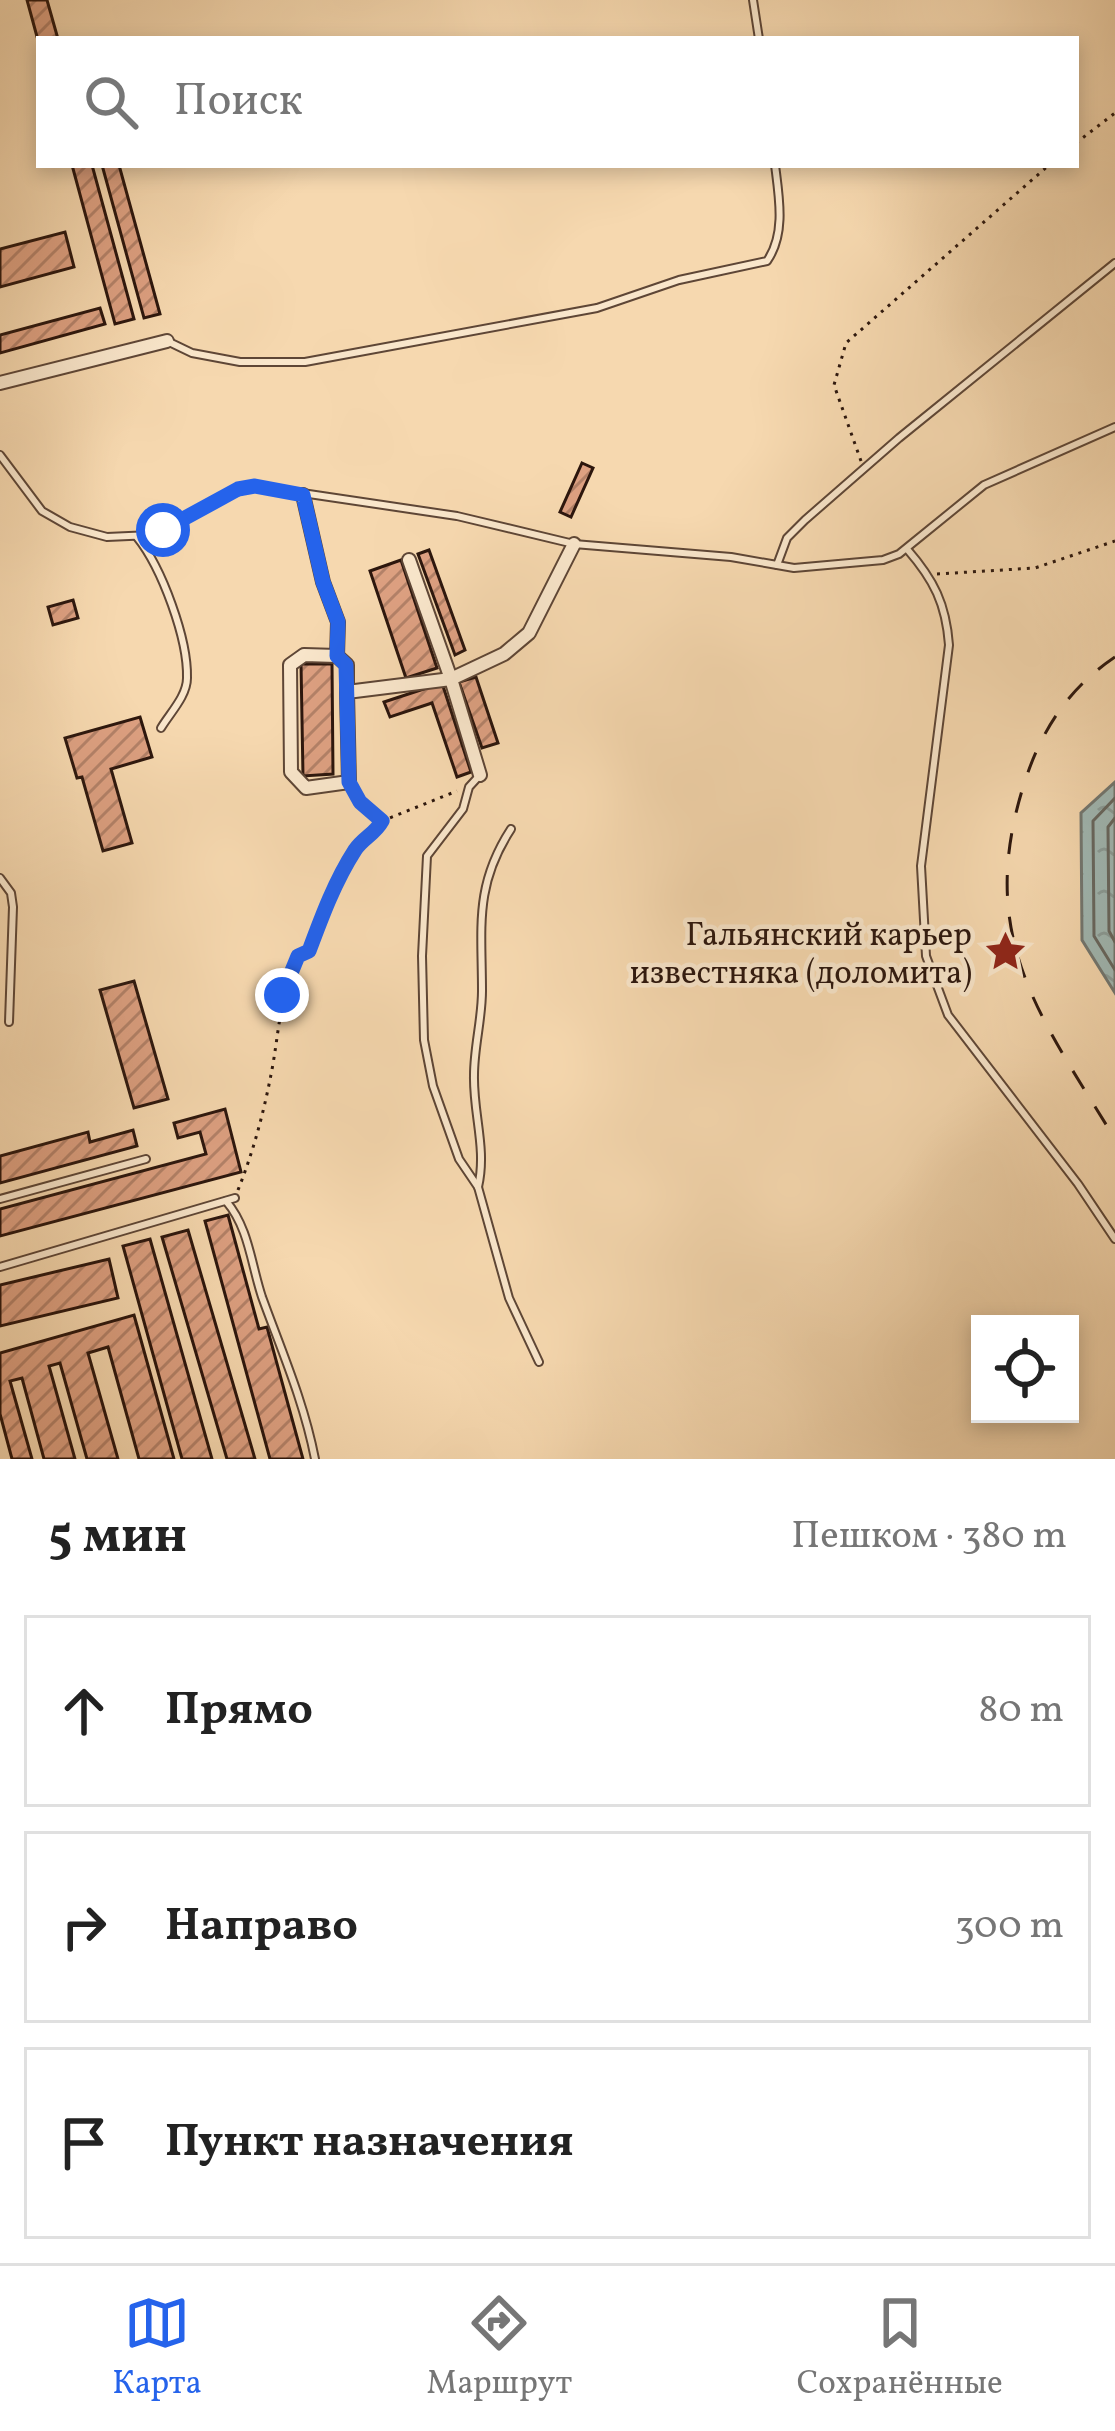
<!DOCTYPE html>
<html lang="ru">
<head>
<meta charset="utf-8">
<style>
  body { margin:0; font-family:Vollkorn,serif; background:#f6f6f6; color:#222 }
  .controls { position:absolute; right:36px; bottom:36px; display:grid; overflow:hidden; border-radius:0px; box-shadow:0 6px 18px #0003 }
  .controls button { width:108px; height:108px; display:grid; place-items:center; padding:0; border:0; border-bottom:3px solid #e0e0e0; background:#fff; color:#222; font:60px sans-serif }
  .stop { position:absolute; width:36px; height:36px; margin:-27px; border:9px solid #2563eb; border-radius:50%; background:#fff }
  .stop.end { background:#2563eb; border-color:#fff; box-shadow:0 3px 12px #0008 }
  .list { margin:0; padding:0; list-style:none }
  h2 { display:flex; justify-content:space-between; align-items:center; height:156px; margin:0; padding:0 48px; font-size:51px }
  h2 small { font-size:39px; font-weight:400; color:#767676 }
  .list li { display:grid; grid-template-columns:78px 1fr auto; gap:36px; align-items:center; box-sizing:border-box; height:192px; margin:0 24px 24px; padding:0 24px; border:3px solid #e0e0e0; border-radius:0px }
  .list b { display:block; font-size:45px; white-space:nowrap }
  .list em { font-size:39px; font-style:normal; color:#767676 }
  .icon { flex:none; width:66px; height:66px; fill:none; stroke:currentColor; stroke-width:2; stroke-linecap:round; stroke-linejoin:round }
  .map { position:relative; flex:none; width:1115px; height:1459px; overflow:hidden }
  .search { position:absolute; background:#fff; box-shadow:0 6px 18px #0003; left:36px; right:36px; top:36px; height:132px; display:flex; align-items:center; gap:30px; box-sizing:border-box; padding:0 42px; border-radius:0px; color:#767676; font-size:45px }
  .sheet { height:804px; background:#fff }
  nav { display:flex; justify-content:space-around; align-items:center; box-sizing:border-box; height:168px; border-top:3px solid #e0e0e0; background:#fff; font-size:33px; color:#767676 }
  nav a { display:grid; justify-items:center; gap:6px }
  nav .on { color:#2563eb }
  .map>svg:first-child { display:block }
  .water { fill:url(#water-ripples); stroke:#727771; stroke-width:3 }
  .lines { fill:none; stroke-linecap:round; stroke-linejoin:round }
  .shore { stroke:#666760; stroke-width:3 }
  .building { fill:url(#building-hatch); stroke:#2c160d; stroke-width:3 }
  .service-casing { stroke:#5e4636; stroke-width:10 }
  .minor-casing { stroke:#5e4636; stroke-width:16 }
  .path { stroke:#2c160d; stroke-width:3; stroke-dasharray:3 6; stroke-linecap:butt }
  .service { stroke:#f9e6cb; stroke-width:6 }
  .minor { stroke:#f9e6cb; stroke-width:12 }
  .rail { stroke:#2c160d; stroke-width:3; stroke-dasharray:21 21; stroke-linecap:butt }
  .route { stroke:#2563eb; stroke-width:15 }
  .labels { text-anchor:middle; stroke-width:9; stroke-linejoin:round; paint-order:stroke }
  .poi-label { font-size:33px; fill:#2c160d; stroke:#f9e6cb; text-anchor:end }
</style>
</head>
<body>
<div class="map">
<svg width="1115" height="1459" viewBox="0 0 1115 1459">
  <defs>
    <pattern id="water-ripples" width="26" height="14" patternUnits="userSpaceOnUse" patternTransform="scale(3)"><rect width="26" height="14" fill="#a0b8b4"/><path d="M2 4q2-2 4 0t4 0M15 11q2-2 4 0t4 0" fill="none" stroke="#8a9d9a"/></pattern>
    <pattern id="building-hatch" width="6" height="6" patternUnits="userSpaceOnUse" patternTransform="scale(3)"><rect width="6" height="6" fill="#dda081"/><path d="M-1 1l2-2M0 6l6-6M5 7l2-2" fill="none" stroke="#b38168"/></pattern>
  </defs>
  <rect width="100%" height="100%" fill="#f6d8af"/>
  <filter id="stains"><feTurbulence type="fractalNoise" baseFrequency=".00167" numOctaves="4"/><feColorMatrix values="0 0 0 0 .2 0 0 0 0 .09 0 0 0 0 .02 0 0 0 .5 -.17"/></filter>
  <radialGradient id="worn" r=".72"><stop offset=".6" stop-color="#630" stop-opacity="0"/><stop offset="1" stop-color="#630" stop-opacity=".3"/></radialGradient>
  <polygon class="water" points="1115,782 1115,993 1082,940 1081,813"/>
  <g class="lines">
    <g class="shore">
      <polyline points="1115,798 1093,821 1094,936 1115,970"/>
      <polyline points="1115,818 1108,827 1109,931 1115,942"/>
    </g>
  </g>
  <g class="building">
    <polygon points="27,0 47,0 58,39 39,39 39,44"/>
    <polygon points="72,165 92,165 134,319 115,324"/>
    <polygon points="102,165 119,165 160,314 144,318"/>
    <polygon points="65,232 74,267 0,287 0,249"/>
    <polygon points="100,308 105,324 0,353 0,335"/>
    <polygon points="582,463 593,468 571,517 560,512"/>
    <polygon points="429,550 465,650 455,655 418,554"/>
    <polygon points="401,560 437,668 406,678 370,571"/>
    <polygon points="73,600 78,618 53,625 48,607"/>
    <polygon points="301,664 332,664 333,774 303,776"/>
    <polygon points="476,677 498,743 482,748 459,682"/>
    <polygon points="442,683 471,772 457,777 432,703 390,717 384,702"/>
    <polygon points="140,717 152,757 111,769 132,843 103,851 82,777 77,778 65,738"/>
    <polygon points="134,981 168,1099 134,1108 100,990"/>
    <polygon points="225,1109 241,1172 0,1236 0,1209 206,1154 200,1132 178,1138 174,1123"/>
    <polygon points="133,1130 137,1146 0,1183 0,1156 88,1132 90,1142"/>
    <polygon points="228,1215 259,1329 267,1327 303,1459 270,1459 205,1221"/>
    <polygon points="188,1230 255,1459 227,1459 162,1237"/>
    <polygon points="150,1239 212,1459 182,1459 123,1246"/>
    <polygon points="109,1259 118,1298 0,1326 0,1285"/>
    <polygon points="134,1315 174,1459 139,1459 108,1347 88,1353 118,1459 87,1459 60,1363 49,1366 75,1459 44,1459 22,1378 10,1381 32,1459 12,1459 0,1414 0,1353"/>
  </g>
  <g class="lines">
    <defs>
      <g id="service">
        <polyline points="753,0 759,39"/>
        <path d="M167,341L192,353L240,362H305L597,308L679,280L767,261C786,234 779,197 775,165"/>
        <polyline points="0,455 42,511 70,527 107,537 151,535 183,520 221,497 255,486 457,516 574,544 731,557 794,568 883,560 899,554 984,485 1115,427"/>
        <path d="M137,537C162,568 188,639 187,678C187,696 170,713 161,728"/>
        <path d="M907,549C934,580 946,604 949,645L921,866L926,956L948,1015L1078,1184L1115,1239"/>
        <polyline points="777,565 787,538 805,520 899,438 1115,263"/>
        <polyline points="480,775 469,787 463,809 427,856 422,956 424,1040 433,1086 459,1159 478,1187 509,1298 539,1362"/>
        <polyline points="0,878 11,893 13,907 9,1022"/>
        <path d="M478,1187C487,1149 473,1114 474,1075C474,1047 482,1019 482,991C482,927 474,886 511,829"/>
        <polyline points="0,1199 146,1159"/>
        <path d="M226,1201C249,1228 251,1264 262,1297C282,1352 304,1402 315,1459"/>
        <polyline points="0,1267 235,1198"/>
      </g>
      <g id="minor">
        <polyline points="0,383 167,341"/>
        <polyline points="303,495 323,582 338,622 337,656"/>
        <polyline points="347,692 349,782 306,788 291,772 290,665 304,655 337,656 347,665 347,692 451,679 409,560"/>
        <polyline points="480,775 451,679 504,654 529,633 574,544"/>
      </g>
    </defs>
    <use href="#service" class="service-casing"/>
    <use href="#minor" class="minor-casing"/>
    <g class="path">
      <polyline points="1076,143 1115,113"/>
      <polyline points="861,461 834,385 846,343 1049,165"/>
      <polyline points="937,574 1035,568 1115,541"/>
      <polyline points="355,792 381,820"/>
      <path d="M238,1190C254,1150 265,1108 273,1064C280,1022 280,998 298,956L309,951C322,916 335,881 355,850C363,838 375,834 382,821L457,791"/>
    </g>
    <use href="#service" class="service"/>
    <use href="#minor" class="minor"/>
    <path class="rail" d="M1115,657C1069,688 1042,729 1025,781C975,935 1038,1013 1115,1139"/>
  </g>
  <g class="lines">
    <path class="route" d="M163,530L238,489L255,486L303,495L323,582L338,622L337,656L346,665L349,782L360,802L382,821C375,834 363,838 355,850C335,881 322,916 309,951L298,956L282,995"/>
  </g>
  <defs>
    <symbol id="sight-bare" viewBox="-9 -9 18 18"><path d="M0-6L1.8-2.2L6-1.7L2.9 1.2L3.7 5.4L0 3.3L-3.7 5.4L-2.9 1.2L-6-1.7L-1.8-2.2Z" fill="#8f2418" stroke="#f9e6cb" stroke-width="2.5" paint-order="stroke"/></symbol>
  </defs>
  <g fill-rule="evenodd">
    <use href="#sight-bare" x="976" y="922" width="59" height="59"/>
  </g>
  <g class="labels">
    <g class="poi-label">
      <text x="972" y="945">Гальянский карьер<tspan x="972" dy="38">известняка (доломита)</tspan></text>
    </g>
  </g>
  <rect width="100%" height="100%" filter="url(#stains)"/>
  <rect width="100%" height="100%" fill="url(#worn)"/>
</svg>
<div class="controls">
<button><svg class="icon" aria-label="locate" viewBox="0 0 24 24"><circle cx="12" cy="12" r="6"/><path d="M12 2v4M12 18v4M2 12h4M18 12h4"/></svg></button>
</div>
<div class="stop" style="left:163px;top:530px"></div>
<div class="stop end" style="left:282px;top:995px"></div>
<div class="search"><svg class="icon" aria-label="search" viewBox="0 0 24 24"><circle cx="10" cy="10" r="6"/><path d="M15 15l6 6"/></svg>Поиск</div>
</div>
<section class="sheet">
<h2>5 мин<small>Пешком · 380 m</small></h2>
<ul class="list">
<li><svg class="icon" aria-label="ahead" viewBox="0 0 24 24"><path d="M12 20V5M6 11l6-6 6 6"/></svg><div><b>Прямо</b></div><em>80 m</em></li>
<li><svg class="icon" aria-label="right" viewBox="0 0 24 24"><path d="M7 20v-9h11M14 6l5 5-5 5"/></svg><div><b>Направо</b></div><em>300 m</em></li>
<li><svg class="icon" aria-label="arrive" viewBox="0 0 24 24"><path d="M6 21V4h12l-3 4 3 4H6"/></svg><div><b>Пункт назначения</b></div></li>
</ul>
</section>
<nav>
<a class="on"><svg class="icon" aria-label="map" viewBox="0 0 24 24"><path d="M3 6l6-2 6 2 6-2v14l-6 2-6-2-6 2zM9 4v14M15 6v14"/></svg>Карта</a>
<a><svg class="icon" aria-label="directions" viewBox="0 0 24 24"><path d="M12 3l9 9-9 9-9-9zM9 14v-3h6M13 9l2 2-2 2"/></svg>Маршрут</a>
<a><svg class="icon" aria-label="saved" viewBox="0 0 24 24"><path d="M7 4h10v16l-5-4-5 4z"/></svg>Сохранённые</a>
</nav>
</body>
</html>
